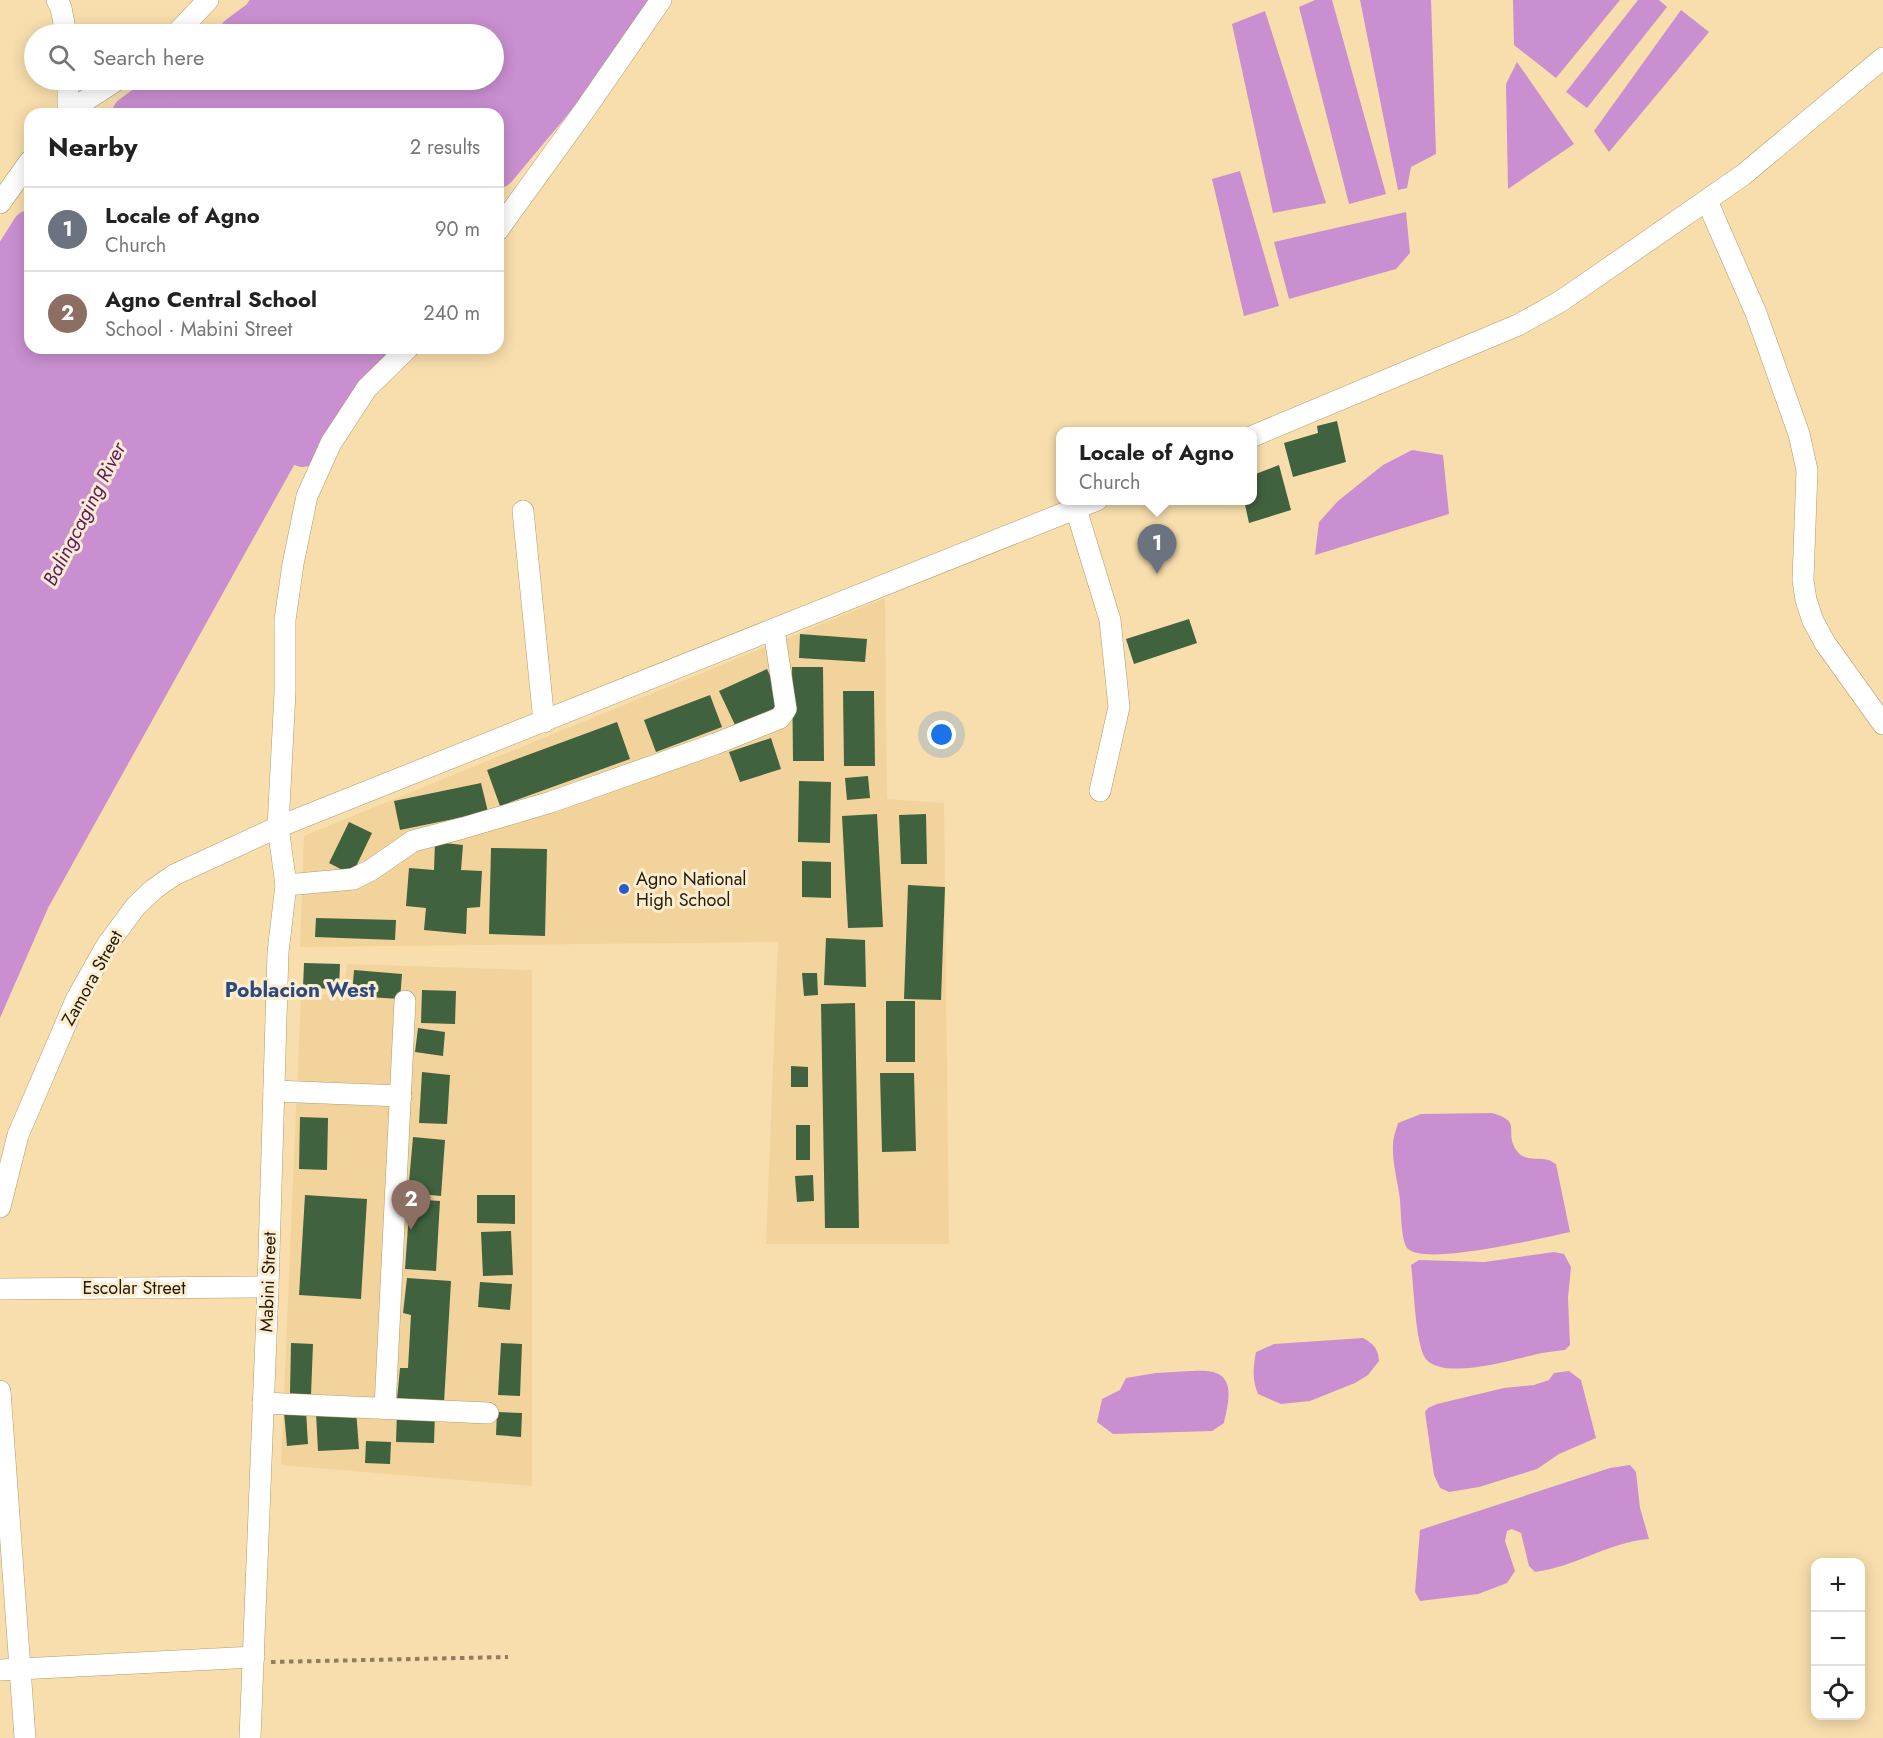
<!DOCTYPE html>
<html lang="en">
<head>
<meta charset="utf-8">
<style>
  body { margin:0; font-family:Jost,sans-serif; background:#f2f2f2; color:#222 }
  .controls { position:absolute; right:18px; bottom:18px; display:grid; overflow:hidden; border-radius:12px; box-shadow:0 3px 15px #0003 }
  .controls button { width:54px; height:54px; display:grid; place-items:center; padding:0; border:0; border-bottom:2px solid #e0e0e0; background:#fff; color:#222; font:30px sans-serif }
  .you { position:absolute; left:942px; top:735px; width:21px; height:21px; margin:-15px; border:4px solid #fff; border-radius:50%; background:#1a73e8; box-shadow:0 0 0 9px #1a73e833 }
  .badge { display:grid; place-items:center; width:39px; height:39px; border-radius:50%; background:#2563eb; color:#fff; font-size:20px; font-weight:700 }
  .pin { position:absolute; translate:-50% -50px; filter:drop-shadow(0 2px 3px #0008) }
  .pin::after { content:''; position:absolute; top:32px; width:21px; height:18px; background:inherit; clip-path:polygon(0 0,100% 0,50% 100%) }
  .popup { position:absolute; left:1056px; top:427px; width:201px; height:78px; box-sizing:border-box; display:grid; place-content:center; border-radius:12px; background:#fff; filter:drop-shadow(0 2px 4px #0005); font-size:20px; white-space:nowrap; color:#767676 }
  .popup b { font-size:22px; color:#222 }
  .popup::after { content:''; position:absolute; left:50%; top:100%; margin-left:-12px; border:12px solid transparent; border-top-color:#fff }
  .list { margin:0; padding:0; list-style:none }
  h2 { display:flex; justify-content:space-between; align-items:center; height:78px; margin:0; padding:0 24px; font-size:26px }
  h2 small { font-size:20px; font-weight:400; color:#767676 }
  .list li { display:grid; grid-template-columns:39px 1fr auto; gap:18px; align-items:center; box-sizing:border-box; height:84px; padding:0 24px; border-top:2px solid #e0e0e0 }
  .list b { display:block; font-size:22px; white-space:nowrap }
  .list p { margin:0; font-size:20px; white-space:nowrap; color:#767676 }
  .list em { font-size:20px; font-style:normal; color:#767676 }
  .icon { flex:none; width:33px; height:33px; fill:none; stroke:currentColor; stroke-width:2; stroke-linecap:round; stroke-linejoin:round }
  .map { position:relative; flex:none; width:1883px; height:1738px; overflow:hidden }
  .search { position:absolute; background:#fff; box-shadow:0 3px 15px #0003; left:24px; top:24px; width:480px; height:66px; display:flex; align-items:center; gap:15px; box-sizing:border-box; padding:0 21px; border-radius:33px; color:#767676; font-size:22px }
  .panel { position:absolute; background:#fff; box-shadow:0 3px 15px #0003; left:24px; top:108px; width:480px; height:246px; border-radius:18px }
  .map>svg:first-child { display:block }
  .built { fill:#f2d39b }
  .water { fill:#c98fd0 }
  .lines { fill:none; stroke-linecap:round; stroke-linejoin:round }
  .river { stroke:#c98fd0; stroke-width:36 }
  .building { fill:#40623e }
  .minor-casing { stroke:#b39a6b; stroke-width:22 }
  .path { stroke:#8f7d5b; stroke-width:4; stroke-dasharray:4.5 4.5; stroke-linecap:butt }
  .minor { stroke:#fff; stroke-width:21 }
  .poi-dot { fill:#295cca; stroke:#fdedd0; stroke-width:2 }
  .labels { text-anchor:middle; stroke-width:6; stroke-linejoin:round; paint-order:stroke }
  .poi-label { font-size:18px; fill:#241a07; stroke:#fdedd0; text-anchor:start }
  .street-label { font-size:18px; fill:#241a07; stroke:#fdedd0 }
  .water-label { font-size:20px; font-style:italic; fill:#5e1867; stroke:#fdedd0 }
  .quarter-label { font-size:21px; font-weight:bold; fill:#2d4981; stroke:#fdedd0 }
</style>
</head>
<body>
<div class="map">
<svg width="1883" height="1738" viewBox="0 0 1883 1738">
  <rect width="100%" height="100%" fill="#f8dead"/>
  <g class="built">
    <polygon points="885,598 887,799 944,803 949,1244 766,1244 778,942 300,947 304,836"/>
    <polygon points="347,964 532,970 532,1486 281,1465 301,994 343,995"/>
  </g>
  <g class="water">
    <polygon points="271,0 640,0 498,170 498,114 130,114 176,80 494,80 494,34 237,34 260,17"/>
    <polygon points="1315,0 1332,0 1386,194 1349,204 1299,7"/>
    <polygon points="1360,0 1431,0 1436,154 1411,167 1407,188 1398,190"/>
    <polygon points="1513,0 1620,0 1556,78 1514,45"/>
    <polygon points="1638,0 1659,0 1667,7 1587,108 1566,92"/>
    <polygon points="1681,10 1709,32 1609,152 1594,131"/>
    <polygon points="1265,11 1326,203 1273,213 1232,24"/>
    <polygon points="1517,62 1574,144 1508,189 1506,84"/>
    <polygon points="1240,171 1279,306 1244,316 1212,179"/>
    <polygon points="1406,212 1410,253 1396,269 1289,299 1274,242"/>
    <polygon points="30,228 30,348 369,348 303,449 48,908 0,1018 0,275"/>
    <polygon points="1412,450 1443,455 1449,514 1315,555 1319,522 1338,501 1383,465"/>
    <path d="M1492,1113C1524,1122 1503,1131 1517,1151C1525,1162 1537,1157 1548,1160C1551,1160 1553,1163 1556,1164L1570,1232C1542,1238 1428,1266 1408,1249C1401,1243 1401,1210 1400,1200C1398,1182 1392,1163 1393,1145C1393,1138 1396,1130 1398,1123L1421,1114Z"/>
    <path d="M1554,1252L1564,1254L1571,1267L1568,1298L1570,1345L1565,1350C1556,1351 1546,1352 1537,1354C1515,1359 1437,1383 1424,1356C1415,1337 1414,1288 1411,1265L1419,1260L1485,1262Z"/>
    <path d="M1363,1338C1374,1344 1378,1349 1379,1361L1368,1375L1355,1383L1310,1401L1281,1404L1258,1394C1252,1380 1253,1367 1256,1352L1274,1344Z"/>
    <path d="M1191,1371C1198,1371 1209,1370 1216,1373C1236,1380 1227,1408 1224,1423L1212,1431L1113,1434L1097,1422L1102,1399L1120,1390L1126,1378L1156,1373Z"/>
    <polygon points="1569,1371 1581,1380 1596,1438 1559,1454 1537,1469 1479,1487 1449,1492 1440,1488 1434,1475 1425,1412 1428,1408 1437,1404 1504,1388 1534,1385 1549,1380 1554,1373"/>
    <path d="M1630,1465L1636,1472L1640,1508L1649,1539C1609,1542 1575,1567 1535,1572L1529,1566L1521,1533L1512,1529L1507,1531L1505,1541L1515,1571L1507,1583L1478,1594L1420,1601L1415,1592L1420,1530L1610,1468Z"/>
  </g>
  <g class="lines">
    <g class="river">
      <polyline points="237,34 260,17 271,0"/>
      <polyline points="130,114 176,80"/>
      <polyline points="498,170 640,0"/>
      <polyline points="0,275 30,228"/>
      <polyline points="303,449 369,348"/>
    </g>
  </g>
  <g class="building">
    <polygon points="1337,421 1346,462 1293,477 1284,443 1318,433 1317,426"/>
    <polygon points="1279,465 1291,510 1249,523 1244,500 1253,500 1253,475"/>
    <polygon points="1189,619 1197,643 1134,664 1126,639"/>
    <polygon points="800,634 867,639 865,662 799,658"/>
    <polygon points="792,667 823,667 824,761 793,761"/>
    <polygon points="767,669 783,704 736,727 719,691"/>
    <polygon points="843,691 874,691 875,766 844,766"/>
    <polygon points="710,695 722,727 656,752 644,720"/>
    <polygon points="617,722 630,759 500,806 487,770"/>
    <polygon points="771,738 781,769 740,782 729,752"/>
    <polygon points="868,776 870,798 847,800 845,778"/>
    <polygon points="799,781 831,782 830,843 798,842"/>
    <polygon points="481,783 488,812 400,830 394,801"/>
    <polygon points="877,814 883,927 848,928 842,816"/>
    <polygon points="926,814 927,864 901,864 899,815"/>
    <polygon points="349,822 372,833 352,875 329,863"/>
    <polygon points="435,842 463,845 461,870 482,871 480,907 467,908 466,934 424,930 426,908 406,906 409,868 434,870"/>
    <polygon points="491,848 547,849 545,936 489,934"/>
    <polygon points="802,861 831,862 831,898 802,897"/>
    <polygon points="908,885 945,887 941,1000 904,999"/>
    <polygon points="316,918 396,920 395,940 315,937"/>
    <polygon points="826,938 865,940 866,987 824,985"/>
    <polygon points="304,963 340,964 339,989 303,988"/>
    <polygon points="354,970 402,974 400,999 352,996"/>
    <polygon points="802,973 817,973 818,995 804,996"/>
    <polygon points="422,990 456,991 455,1024 421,1023"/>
    <rect x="886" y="1001" width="29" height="61"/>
    <polygon points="855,1003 859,1228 825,1228 821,1004"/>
    <polygon points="418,1028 445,1032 443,1056 415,1052"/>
    <polygon points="791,1066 808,1067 808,1087 791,1087"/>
    <polygon points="422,1072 450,1075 447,1124 419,1123"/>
    <polygon points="880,1073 914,1073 916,1151 882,1152"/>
    <polygon points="300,1117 328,1118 327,1170 299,1169"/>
    <rect x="796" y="1125" width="14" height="35"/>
    <polygon points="413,1137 445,1140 441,1196 408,1193"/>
    <polygon points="813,1175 814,1201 797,1202 795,1176"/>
    <polygon points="305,1195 367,1199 361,1299 299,1295"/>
    <polygon points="477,1195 515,1195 515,1224 477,1223"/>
    <polygon points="410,1199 440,1201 436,1271 405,1269"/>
    <polygon points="511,1231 513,1275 483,1276 481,1232"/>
    <polygon points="407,1278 451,1281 444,1403 397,1399 400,1368 408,1368 411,1315 403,1313"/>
    <polygon points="480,1282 512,1284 510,1310 478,1307"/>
    <polygon points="291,1343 313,1344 311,1395 290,1394"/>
    <polygon points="501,1343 522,1344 520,1396 498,1395"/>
    <polygon points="356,1410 359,1449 318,1451 316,1413"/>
    <polygon points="306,1411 308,1444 287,1446 284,1412"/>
    <polygon points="397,1412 435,1413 434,1443 396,1442"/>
    <polygon points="497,1412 522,1413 521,1437 496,1435"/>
    <polygon points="366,1441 391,1442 390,1464 365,1463"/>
  </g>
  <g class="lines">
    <defs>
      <g id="minor">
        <polyline points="57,0 61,8 66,34"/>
        <polyline points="176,34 208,0"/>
        <polyline points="68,80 68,114"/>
        <polyline points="70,114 83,102 117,80"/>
        <polyline points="1707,201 1756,313 1799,434 1807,470 1803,580 1806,600 1813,621 1825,643 1883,724"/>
        <polyline points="0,203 30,161"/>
        <polyline points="498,230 584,111 661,0"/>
        <polyline points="1253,436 1518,325 1561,301 1743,175 1883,58"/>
        <polyline points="1076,509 1110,620 1119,707 1100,791"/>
        <polyline points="523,511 544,722"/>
        <polyline points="286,885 353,879 371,870 413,841 463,828 551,802 715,744 780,718 786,709 774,630"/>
        <polyline points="274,1091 401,1096"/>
        <polyline points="0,1207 18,1135 76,1000 107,945 136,906 154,889 174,875 278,827 1097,500"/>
        <polyline points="0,1289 268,1287"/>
        <polyline points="0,1391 25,1738"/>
        <polyline points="263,1403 488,1413"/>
        <polyline points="385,1408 405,1001"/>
        <polyline points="0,1670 254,1657"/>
        <polyline points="250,1738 268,1287 278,952 286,885 278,827 285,692 285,620 293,564 307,496 331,443 367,388 408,348"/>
      </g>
    </defs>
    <use href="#minor" class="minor-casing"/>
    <polyline class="path" points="271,1662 508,1657"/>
    <use href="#minor" class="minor"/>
  </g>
  <circle class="poi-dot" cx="624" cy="889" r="6"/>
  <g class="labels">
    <g class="poi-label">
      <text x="636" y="885">Agno National<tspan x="636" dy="21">High School</tspan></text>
    </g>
    <g class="street-label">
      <text transform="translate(92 978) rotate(-61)" y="6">Zamora Street</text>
      <text transform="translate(268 1282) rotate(-88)" y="6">Mabini Street</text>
      <text x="134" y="1294">Escolar Street</text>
    </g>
    <g class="water-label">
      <text transform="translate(84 514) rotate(-63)" y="7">Balingcaging River</text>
    </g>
    <g class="quarter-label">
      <text x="300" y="997">Poblacion West</text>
    </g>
  </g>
</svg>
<div class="controls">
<button>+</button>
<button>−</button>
<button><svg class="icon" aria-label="locate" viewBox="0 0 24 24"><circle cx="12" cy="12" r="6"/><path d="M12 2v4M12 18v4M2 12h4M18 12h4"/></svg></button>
</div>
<div class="you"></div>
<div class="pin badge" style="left:1157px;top:574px;background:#6b7280">1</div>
<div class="popup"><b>Locale of Agno</b>Church</div>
<div class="pin badge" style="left:411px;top:1230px;background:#8d6e63">2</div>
<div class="search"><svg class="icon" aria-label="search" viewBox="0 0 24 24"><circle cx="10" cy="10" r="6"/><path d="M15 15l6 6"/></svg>Search here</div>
<section class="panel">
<h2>Nearby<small>2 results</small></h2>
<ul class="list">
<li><span class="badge" style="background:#6b7280">1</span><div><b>Locale of Agno</b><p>Church</p></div><em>90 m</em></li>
<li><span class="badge" style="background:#8d6e63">2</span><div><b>Agno Central School</b><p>School · Mabini Street</p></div><em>240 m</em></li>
</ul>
</section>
</div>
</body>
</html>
